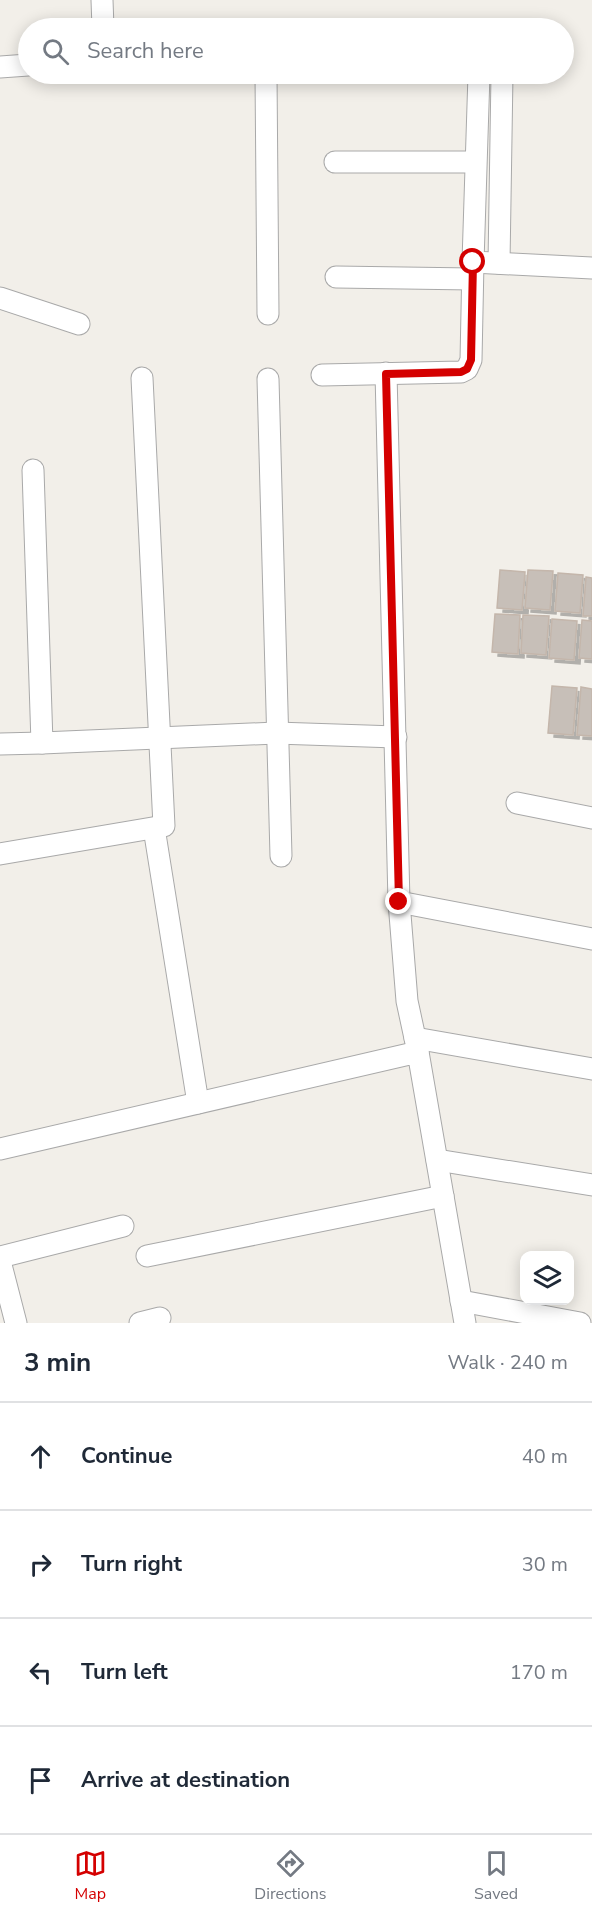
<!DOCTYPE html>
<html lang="en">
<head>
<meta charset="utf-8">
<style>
  body { margin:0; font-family:"Nunito Sans",sans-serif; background:#f6f6f7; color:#1f2937 }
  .controls { position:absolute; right:18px; bottom:18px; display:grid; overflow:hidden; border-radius:12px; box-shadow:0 3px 15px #0003 }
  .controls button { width:54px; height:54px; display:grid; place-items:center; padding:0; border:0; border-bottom:2px solid #e0e1e3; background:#fff; color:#1f2937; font:30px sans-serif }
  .stop { position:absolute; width:18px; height:18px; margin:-14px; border:4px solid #d40000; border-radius:50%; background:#fff }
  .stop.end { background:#d40000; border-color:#fff; box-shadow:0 2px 6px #0008 }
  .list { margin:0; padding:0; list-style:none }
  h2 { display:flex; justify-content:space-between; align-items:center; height:78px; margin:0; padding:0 24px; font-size:26px }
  h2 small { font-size:20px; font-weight:400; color:#747a83 }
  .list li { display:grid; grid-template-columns:39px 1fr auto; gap:18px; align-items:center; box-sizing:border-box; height:108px; padding:0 24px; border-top:2px solid #e0e1e3 }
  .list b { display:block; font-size:22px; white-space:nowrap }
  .list em { font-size:20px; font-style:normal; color:#747a83 }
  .icon { flex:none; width:33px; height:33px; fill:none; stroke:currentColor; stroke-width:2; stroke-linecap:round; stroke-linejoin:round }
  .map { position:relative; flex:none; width:592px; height:1323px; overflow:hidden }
  .search { position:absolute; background:#fff; box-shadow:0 3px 15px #0003; left:18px; right:18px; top:18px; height:66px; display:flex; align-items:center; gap:15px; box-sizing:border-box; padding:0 21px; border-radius:33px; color:#747a83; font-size:22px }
  .sheet { height:510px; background:#fff }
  nav { display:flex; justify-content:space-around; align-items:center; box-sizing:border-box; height:84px; border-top:2px solid #e0e1e3; background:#fff; font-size:16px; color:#747a83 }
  nav a { display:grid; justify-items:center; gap:3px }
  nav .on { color:#d40000 }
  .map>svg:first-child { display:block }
  .building { fill:#c7bfb8; stroke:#c4b6ab; stroke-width:1.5; filter:url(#shadow) }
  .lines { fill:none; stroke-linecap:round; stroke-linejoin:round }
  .minor-casing { stroke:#a9a9a9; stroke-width:23 }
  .minor { stroke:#fff; stroke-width:21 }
  .route { stroke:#d40000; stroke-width:8 }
</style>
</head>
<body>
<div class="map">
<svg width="592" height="1323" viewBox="0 0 592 1323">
  <defs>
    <filter id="shadow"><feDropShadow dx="6" dy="4" stdDeviation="0" flood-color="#0004"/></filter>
  </defs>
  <rect width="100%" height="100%" fill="#f2efe9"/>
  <g class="building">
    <polygon points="500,570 525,572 522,610 497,608"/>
    <polygon points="528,570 553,571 550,610 525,608"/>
    <polygon points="558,573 583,575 580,613 555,611"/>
    <polygon points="586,577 592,578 592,616 583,616"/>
    <polygon points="495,614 520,615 518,654 492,652"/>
    <polygon points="523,615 549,616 546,655 521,653"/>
    <polygon points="552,619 577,621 574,660 549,658"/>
    <polygon points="582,620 592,621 592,659 579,658"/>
    <polygon points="552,686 577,688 573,735 548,733"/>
    <polygon points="581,687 592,689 592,736 577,735"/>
  </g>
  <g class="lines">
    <defs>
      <g id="minor">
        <polyline points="102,0 103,28"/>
        <polyline points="0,67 28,65"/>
        <polyline points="266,74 268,314"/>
        <polyline points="479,74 473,262 592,268"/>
        <polyline points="335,162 475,162"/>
        <polyline points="499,263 502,74"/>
        <polyline points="336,277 472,279"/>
        <polyline points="0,298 79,324"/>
        <polyline points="386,373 399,902 407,1001 418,1052"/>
        <polyline points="322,375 461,372 467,369 471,360 473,262"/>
        <polyline points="268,379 281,856"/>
        <polyline points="33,470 42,743 276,733 396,737"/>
        <polyline points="0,744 42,743"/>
        <polyline points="517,803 592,818"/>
        <polyline points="154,828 198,1103"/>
        <polyline points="0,854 164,826 142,378"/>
        <polyline points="399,902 592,939"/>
        <polyline points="415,1038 592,1069"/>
        <polyline points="0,1149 418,1052 465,1323"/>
        <polyline points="437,1160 592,1185"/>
        <polyline points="147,1256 443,1196"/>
        <polyline points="0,1257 123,1226"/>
        <polyline points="0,1261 16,1323"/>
        <polyline points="461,1301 580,1323"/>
        <polyline points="140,1323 160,1318"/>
      </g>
    </defs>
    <use href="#minor" class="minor-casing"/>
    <use href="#minor" class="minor"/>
  </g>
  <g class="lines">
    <polyline class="route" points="399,902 386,374 461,372 467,369 471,360 473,262"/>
  </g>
</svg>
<div class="controls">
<button><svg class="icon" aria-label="layers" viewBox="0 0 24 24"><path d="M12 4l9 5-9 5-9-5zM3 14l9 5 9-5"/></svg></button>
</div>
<div class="stop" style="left:473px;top:262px"></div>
<div class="stop end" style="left:399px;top:902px"></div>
<div class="search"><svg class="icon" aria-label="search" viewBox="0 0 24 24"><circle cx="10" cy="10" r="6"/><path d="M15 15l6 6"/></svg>Search here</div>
</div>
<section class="sheet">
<h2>3 min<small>Walk · 240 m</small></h2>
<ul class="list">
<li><svg class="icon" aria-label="ahead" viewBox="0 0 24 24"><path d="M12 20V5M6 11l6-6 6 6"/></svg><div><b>Continue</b></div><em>40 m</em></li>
<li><svg class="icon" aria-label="right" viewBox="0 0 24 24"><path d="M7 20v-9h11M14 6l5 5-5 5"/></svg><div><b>Turn right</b></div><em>30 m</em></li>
<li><svg class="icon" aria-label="left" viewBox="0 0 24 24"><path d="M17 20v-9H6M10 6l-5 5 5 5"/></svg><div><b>Turn left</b></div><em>170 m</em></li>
<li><svg class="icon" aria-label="arrive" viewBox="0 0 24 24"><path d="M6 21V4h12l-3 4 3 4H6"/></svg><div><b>Arrive at destination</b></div></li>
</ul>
</section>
<nav>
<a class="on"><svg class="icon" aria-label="map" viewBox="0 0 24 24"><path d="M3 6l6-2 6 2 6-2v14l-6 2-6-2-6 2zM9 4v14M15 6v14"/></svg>Map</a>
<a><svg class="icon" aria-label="directions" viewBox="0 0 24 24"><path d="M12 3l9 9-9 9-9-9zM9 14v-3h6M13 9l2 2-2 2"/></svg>Directions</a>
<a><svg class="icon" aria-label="saved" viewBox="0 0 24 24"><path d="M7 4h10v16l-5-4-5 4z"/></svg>Saved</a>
</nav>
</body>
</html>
